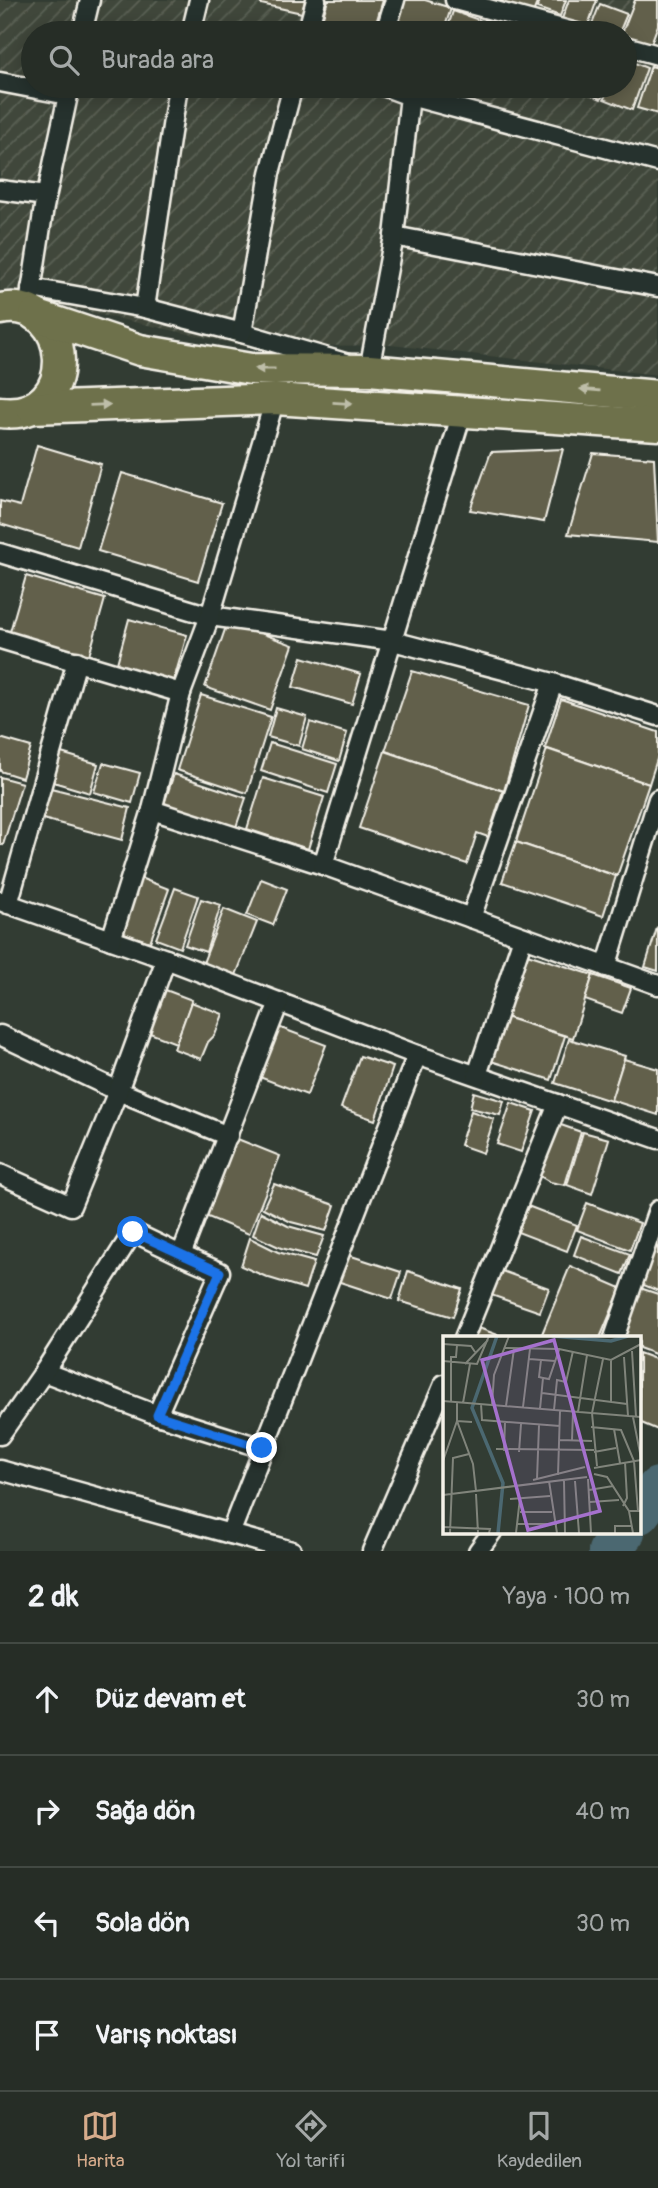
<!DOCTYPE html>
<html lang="tr">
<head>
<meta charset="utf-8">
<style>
  body { margin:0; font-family:Pangolin,sans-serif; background:#2e352e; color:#f1f3f6 }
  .stop { position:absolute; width:21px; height:21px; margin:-16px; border:5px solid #1a73e8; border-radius:50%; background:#fff }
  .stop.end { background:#1a73e8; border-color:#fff; box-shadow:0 2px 7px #0008 }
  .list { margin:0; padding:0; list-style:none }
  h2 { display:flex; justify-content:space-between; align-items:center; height:91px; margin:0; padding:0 28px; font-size:30px }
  h2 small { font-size:23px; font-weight:400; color:#a4a8a7 }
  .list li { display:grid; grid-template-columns:46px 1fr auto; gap:21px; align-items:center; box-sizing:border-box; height:112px; padding:0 28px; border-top:2px solid #424943 }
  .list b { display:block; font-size:26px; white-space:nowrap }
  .list em { font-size:23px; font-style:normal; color:#a4a8a7 }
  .icon { flex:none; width:38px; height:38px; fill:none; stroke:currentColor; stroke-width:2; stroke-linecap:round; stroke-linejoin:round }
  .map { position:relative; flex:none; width:658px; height:1551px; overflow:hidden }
  .search { position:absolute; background:#262d26; box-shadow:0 4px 18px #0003; left:21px; right:21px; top:21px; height:77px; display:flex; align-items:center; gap:18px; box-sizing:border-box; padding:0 24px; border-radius:38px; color:#a4a8a7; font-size:26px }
  .sheet { height:539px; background:#262d26 }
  nav { display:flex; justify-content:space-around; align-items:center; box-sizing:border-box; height:98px; border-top:2px solid #424943; background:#262d26; font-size:19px; color:#a4a8a7 }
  nav a { display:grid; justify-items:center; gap:4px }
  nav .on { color:#d6ab8b }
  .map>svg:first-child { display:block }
  .industrial { fill:url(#industrial-furrows); fill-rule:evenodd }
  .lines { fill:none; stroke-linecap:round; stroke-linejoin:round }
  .river { stroke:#4b6871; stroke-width:42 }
  .building { fill:#62614c; stroke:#f4f1e8; stroke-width:2 }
  .street-casing { stroke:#f4f1e8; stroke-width:23 }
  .primary-casing { stroke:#f4f1e8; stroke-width:35 }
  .street { stroke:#26332d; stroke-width:18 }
  .primary { stroke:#6e714b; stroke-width:30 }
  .oneway { fill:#bebea9 }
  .route { stroke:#1a73e8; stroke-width:9 }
  .inset-river { fill:none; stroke:#4b6871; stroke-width:3.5 }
  .inset-road { fill:none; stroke:#80847b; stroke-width:2 }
  .view { fill:#a571cd; fill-opacity:0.15; stroke:#a571cd; stroke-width:3.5 }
  .inset-edge { fill:none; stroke:#f4f1e8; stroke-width:3.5 }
</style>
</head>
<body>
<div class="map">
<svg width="658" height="1551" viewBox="0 0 658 1551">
  <defs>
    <pattern id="industrial-furrows" width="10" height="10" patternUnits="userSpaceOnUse" patternTransform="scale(1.75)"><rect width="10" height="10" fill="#40473a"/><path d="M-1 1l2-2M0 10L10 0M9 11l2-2" fill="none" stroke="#5c6256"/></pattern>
  </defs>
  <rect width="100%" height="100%" fill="#323c33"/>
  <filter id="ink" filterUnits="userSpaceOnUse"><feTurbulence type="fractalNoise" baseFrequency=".0143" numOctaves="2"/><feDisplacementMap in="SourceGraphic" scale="14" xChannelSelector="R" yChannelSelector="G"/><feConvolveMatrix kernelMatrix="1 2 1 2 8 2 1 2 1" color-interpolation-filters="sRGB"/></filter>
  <g filter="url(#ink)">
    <path class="industrial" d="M0,0H658V375L391,345L249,347L0,293ZM33,33H625V86H33Z"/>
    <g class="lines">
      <g class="river">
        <polyline points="639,1513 658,1488"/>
        <polyline points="609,1551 624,1532"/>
      </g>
    </g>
    <g class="building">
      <polygon points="262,0 305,0 302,13 261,4"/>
      <polygon points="328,0 383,0 373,33 318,33"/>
      <polygon points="404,0 425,0 451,8 443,33 418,33 396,26"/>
      <polygon points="496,0 538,0 533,13"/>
      <polygon points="540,0 566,0 560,16 537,8"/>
      <polygon points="569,0 597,0 587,28 562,19"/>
      <polygon points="635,0 658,0 658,25 650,46 625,37 625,33 622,33"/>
      <polygon points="600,4 627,14 619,33 609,33 591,27"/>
      <polygon points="453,11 482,21 478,33 446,33"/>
      <polygon points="485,20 515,29 514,33 481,33"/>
      <polygon points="625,59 647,68 632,110 604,99 609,86 625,86"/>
      <polygon points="651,66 658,68 658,114 637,108"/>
      <polygon points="570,86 606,86 601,99"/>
      <polygon points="37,445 101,464 78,547 0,524 0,501 20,506"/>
      <polygon points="563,449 544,522 470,510 491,452"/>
      <polygon points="593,453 654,458 658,542 568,534"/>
      <polygon points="122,473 222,503 198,581 98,551"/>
      <polygon points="26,576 105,599 88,659 9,635"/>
      <polygon points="129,619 187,635 173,683 116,667"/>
      <polygon points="228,621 293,645 270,710 205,687"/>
      <polygon points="302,657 361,674 352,704 293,687"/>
      <polygon points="412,671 529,705 504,791 385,751"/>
      <polygon points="201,695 271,717 247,793 177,770"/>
      <polygon points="561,699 658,732 658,756 649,784 545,748"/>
      <polygon points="276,708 307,717 299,746 268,737"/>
      <polygon points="310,722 347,733 339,761 302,749"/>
      <polygon points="0,738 31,747 22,778 0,771"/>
      <polygon points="270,743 337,764 328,793 261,771"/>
      <polygon points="547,749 649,784 617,876 516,842"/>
      <polygon points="385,751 503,791 488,837 477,833 467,864 359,828"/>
      <polygon points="58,752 98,764 90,793 50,781"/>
      <polygon points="103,763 140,773 132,803 94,792"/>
      <polygon points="174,774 246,798 234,833 162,810"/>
      <polygon points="0,777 22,783 3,845 0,844"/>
      <polygon points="263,778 324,797 308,849 247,829"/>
      <polygon points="47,787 130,808 122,840 39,818"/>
      <polygon points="516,842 616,876 603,916 502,882"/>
      <polygon points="140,878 169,889 150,942 121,932"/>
      <polygon points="261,879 287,889 273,925 247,915"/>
      <polygon points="175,888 198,896 180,948 156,939"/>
      <polygon points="201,899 221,905 206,952 185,945"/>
      <polygon points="224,909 257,922 236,975 203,963"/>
      <polygon points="657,928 658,929 658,971 645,967"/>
      <polygon points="524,953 593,975 573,1038 505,1017"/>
      <polygon points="593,975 631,988 622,1013 585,1000"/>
      <polygon points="163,989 192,1000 176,1043 147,1032"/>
      <polygon points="191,1002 223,1014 215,1035 208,1042 201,1059 174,1049"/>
      <polygon points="505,1017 565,1036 551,1080 491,1061"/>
      <polygon points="273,1025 326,1045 307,1095 254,1075"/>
      <polygon points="569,1039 625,1056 611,1101 555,1083"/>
      <polygon points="360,1056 393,1067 375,1120 341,1108"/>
      <polygon points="624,1059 658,1069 658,1115 611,1100"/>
      <polygon points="474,1092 504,1101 500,1115 470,1108"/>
      <polygon points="511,1103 535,1111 521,1152 497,1144"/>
      <polygon points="471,1111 494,1119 483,1153 460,1145"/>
      <polygon points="558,1124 581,1132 565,1185 550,1182 540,1176"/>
      <polygon points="583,1132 609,1139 592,1194 567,1185"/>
      <polygon points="235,1138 280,1156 249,1234 203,1215"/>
      <polygon points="274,1184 335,1205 326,1231 291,1222 263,1208"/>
      <polygon points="587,1203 640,1223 630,1250 577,1230"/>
      <polygon points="525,1205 577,1225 567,1251 515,1231"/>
      <polygon points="261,1212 288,1226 324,1236 316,1257 281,1248 253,1235"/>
      <polygon points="581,1236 630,1254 622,1274 574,1255"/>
      <polygon points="250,1238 278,1252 314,1262 305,1289 269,1278 241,1266"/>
      <polygon points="658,1240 658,1291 639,1283"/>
      <polygon points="342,1253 401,1272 392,1299 334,1280"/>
      <polygon points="570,1266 621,1288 600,1338 541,1336"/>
      <polygon points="499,1270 549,1288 540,1312 491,1295"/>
      <polygon points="408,1271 462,1289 453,1317 399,1301"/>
      <polygon points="640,1288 658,1294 658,1355 639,1348 639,1338 622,1338"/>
      <polygon points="476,1327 506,1338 473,1338"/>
      <polygon points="639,1353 658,1360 658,1430 639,1422"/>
    </g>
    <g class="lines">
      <defs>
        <g id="street">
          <polyline points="455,0 577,33"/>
          <polyline points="82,33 90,0"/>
          <polyline points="191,33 199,0"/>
          <polyline points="307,33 316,0"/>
          <polyline points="385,33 395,0"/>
          <polyline points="625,46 658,55"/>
          <polyline points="0,82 68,95"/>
          <polyline points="410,96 658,162"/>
          <polyline points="0,190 46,196"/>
          <polyline points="394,236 658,287"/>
          <polyline points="31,288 145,308 242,333 369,370 394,236 410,96 383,86"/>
          <polyline points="30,298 44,207 70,86"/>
          <polyline points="145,308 178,86"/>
          <polyline points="242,333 270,173 293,86"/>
          <polyline points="0,553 210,616 393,641 553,683 658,716"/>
          <polyline points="0,639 181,693"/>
          <polyline points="152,810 323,865 658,985"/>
          <polyline points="323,865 463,410"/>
          <polyline points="0,901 166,959 417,1055 658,1139"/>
          <polyline points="8,904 77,661"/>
          <polyline points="471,918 553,683"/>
          <polyline points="111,940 152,810 181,693 210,616 275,399"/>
          <polyline points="606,967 658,799"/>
          <polyline points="0,1035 118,1091 228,1136"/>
          <polyline points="477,1075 523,937"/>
          <polyline points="0,1174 71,1206 118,1091 166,959"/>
          <polyline points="464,1338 558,1104"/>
          <polyline points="614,1338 658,1210"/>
          <polyline points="44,1372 157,1415 262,1448"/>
          <polyline points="157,1415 220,1272 181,1255"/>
          <polyline points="0,1435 44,1372 133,1232 181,1255 279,1002"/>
          <polyline points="0,1470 292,1551"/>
          <polyline points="230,1534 417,1055"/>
          <polyline points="372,1551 444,1384"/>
          <polyline points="478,1551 492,1532"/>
        </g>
        <g id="primary">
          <path d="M0,309C74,294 83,422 0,412"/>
          <polyline points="35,315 140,350 251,369 369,370 658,396"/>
          <polyline points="32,408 275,399 658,425"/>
        </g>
      </defs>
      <use href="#street" class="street-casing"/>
      <use href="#primary" class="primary-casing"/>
      <use href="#street" class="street"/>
      <use href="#primary" class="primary"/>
    </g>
    <defs><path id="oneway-solid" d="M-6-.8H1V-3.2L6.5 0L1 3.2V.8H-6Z" transform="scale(1.75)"/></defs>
    <g class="oneway">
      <use href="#oneway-solid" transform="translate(265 369) rotate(-180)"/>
      <use href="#oneway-solid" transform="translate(590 390) rotate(-175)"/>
      <use href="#oneway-solid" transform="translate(343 403) rotate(3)"/>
      <use href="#oneway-solid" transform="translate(100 405) rotate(-2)"/>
    </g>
  </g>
  <g class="lines" filter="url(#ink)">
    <polyline class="route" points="133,1232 220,1272 157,1415 262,1448"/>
  </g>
  <g transform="translate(443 1336)">
    <rect width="198" height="198" fill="#323c33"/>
    <path class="inset-river" d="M54,0L29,72L60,147L55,197M109,0L168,5L185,0"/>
    <path class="inset-road" d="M0,8L28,10L32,16M61,12L116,13L168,24L198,8M189,15L193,81M181,21L185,80M86,23L112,25M98,24L96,41L100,42M168,24V67M0,25L34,28L46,0M22,28L45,4M99,57L184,68M0,65L198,81M8,65V21H13L14,9M14,67V85L30,128L33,155M20,67L27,28M38,68L39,84L117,90M49,69L51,39L66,0M63,70L71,13M80,71L87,13M97,73L100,42L106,43L116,14M111,74L114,44L123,46L130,15M135,76L144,19M190,81L198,122M148,91L178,94L191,125L195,175M171,93L177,127M117,104L149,105M129,104L130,76M53,113L151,114M61,115L62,86M76,116L78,88M151,116L173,112M0,125L14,85L29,86M154,130L149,77L160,23M151,132L198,124M151,138L164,141L186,175H198M115,139L117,75M94,143L96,89M145,143L148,197M90,144L142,131M106,145L114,197M121,145L122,197M132,145L136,197M146,154L170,150M33,158L35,197M0,159L144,141M67,163L107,160M147,166L176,164M180,170L184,162L182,126M186,175L190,197M77,176H109M75,188H114M0,191L47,193L46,197M7,197L10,122L26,118M73,197L77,162M172,197V190H189"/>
    <path class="view" d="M111,4L157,175L85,194L39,24Z"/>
    <rect width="198" height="198" class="inset-edge"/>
  </g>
</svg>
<div class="stop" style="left:133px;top:1232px"></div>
<div class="stop end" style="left:262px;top:1448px"></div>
<div class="search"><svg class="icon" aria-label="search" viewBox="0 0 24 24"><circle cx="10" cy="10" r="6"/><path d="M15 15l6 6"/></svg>Burada ara</div>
</div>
<section class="sheet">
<h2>2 dk<small>Yaya · 100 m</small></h2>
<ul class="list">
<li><svg class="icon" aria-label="ahead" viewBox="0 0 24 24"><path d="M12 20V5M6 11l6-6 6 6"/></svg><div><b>Düz devam et</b></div><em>30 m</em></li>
<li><svg class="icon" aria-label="right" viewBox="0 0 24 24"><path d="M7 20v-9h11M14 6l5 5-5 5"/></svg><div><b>Sağa dön</b></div><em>40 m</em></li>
<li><svg class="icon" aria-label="left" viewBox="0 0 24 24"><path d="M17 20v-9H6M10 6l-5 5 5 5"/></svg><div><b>Sola dön</b></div><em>30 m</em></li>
<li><svg class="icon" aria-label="arrive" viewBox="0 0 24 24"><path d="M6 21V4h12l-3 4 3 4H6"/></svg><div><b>Varış noktası</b></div></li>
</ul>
</section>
<nav>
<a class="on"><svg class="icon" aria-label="map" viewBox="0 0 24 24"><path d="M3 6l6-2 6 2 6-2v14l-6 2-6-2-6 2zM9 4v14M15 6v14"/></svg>Harita</a>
<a><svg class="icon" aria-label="directions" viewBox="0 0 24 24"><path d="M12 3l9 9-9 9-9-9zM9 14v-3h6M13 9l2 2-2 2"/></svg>Yol tarifi</a>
<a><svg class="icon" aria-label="saved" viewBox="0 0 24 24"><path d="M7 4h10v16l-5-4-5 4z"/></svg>Kaydedilen</a>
</nav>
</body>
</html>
